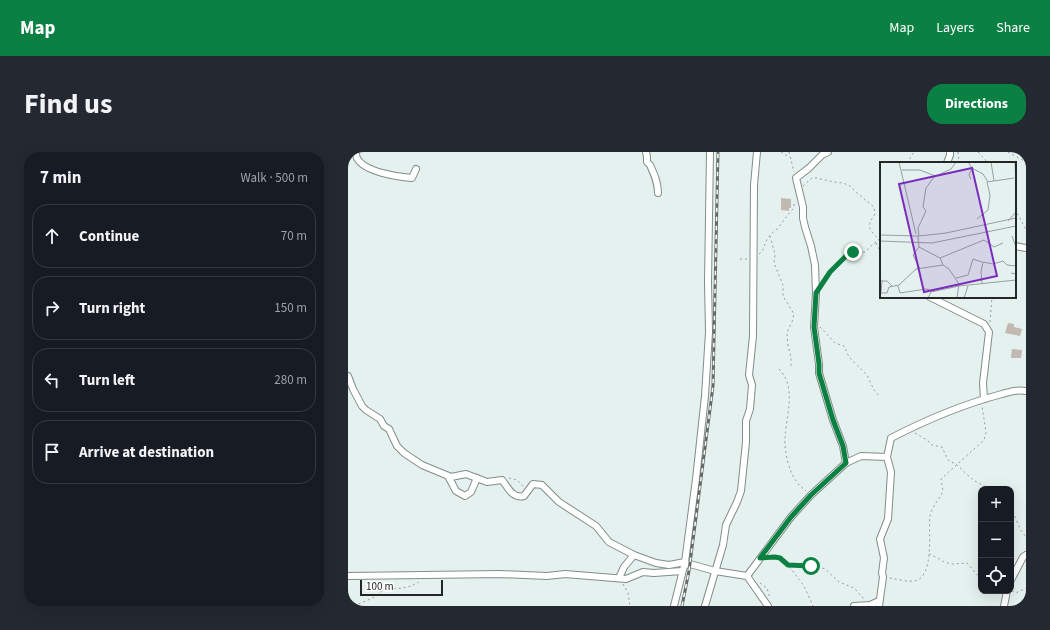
<!DOCTYPE html>
<html lang="en">
<head>
<meta charset="utf-8">
<style>
  body { margin:0; font-family:"Source Sans 3",sans-serif; background:#242831; color:#f1f3f6 }
  .controls { position:absolute; right:12px; bottom:12px; display:grid; overflow:hidden; border-radius:8px; box-shadow:0 4px 16px #0002 }
  .controls button { width:36px; height:36px; display:grid; place-items:center; padding:0; border:0; border-bottom:1px solid #363941; background:#171b24; color:#f1f3f6; font:20px sans-serif }
  .scale { position:absolute; left:12px; bottom:10px; width:83px; box-sizing:border-box; padding-left:4px; border:2px solid #232726; border-top:0; font-size:11px; line-height:14px; white-space:nowrap; color:#232726; -webkit-text-stroke:3px #fff; paint-order:stroke }
  .stop { position:absolute; width:12px; height:12px; margin:-9px; border:3px solid #0b8043; border-radius:50%; background:#fff }
  .stop.end { background:#0b8043; border-color:#fff; box-shadow:0 1px 4px #0008 }
  .list { margin:0; padding:0; list-style:none }
  h2 { display:flex; justify-content:space-between; align-items:center; height:52px; margin:0; padding:0 16px; font-size:17px }
  h2 small { font-size:13px; font-weight:400; color:#9ea1a6 }
  .list li { display:grid; grid-template-columns:26px 1fr auto; gap:12px; align-items:center; box-sizing:border-box; height:64px; margin:0 8px 8px; padding:0 8px; border:1px solid #363941; border-radius:16px }
  .list b { display:block; font-size:15px; white-space:nowrap }
  .list em { font-size:13px; font-style:normal; color:#9ea1a6 }
  .icon { flex:none; width:22px; height:22px; fill:none; stroke:currentColor; stroke-width:2; stroke-linecap:round; stroke-linejoin:round }
  .map { position:relative; flex:none; width:678px; height:454px; overflow:hidden; border-radius:16px }
  header { display:flex; align-items:center; gap:24px; box-sizing:border-box; height:56px; padding:0 20px; background:#0b8043; color:#fff }
  header strong { font-size:19px }
  nav { display:flex; gap:22px; margin-inline-start:auto; font-size:14px }
  .intro { display:flex; align-items:center; justify-content:space-between; box-sizing:border-box; height:96px; padding:0 24px }
  h1 { margin:0; font-size:28px }
  .button { padding:10px 18px; border-radius:16px; background:#0b8043; color:#fff; font-size:14px; font-weight:700 }
  main { display:flex; gap:24px; padding:0 24px }
  aside { flex:1; background:#171b24; border-radius:16px; box-shadow:0 4px 16px #0002 }
  .map>svg:first-child { display:block }
  .building { fill:#c2b9b2 }
  .lines { fill:none; stroke-linecap:round; stroke-linejoin:round }
  .street-casing { stroke:#828d8a; stroke-width:8 }
  .path { stroke:#939c9a; stroke-width:1; stroke-dasharray:2 3; stroke-linecap:butt }
  .street { stroke:#fff; stroke-width:6 }
  .rail-casing { stroke:#636a68; stroke-width:3 }
  .rail { stroke:#fff; stroke-width:1.5; stroke-dasharray:4.5; stroke-linecap:butt }
  .route { stroke:#0b8043; stroke-width:5 }
  .inset-road { fill:none; stroke:#97a09e; stroke-width:1 }
  .view { fill:#7b2cbf; fill-opacity:0.15; stroke:#7b2cbf; stroke-width:2 }
  .inset-edge { fill:none; stroke:#232726; stroke-width:2 }
</style>
</head>
<body>
<header>
<strong>Map</strong>
<nav><a>Map</a><a>Layers</a><a>Share</a></nav>
</header>
<div class="intro"><h1>Find us</h1><a class="button">Directions</a></div>
<main>
<aside>
<h2>7 min<small>Walk · 500 m</small></h2>
<ul class="list">
<li><svg class="icon" aria-label="ahead" viewBox="0 0 24 24"><path d="M12 20V5M6 11l6-6 6 6"/></svg><div><b>Continue</b></div><em>70 m</em></li>
<li><svg class="icon" aria-label="right" viewBox="0 0 24 24"><path d="M7 20v-9h11M14 6l5 5-5 5"/></svg><div><b>Turn right</b></div><em>150 m</em></li>
<li><svg class="icon" aria-label="left" viewBox="0 0 24 24"><path d="M17 20v-9H6M10 6l-5 5 5 5"/></svg><div><b>Turn left</b></div><em>280 m</em></li>
<li><svg class="icon" aria-label="arrive" viewBox="0 0 24 24"><path d="M6 21V4h12l-3 4 3 4H6"/></svg><div><b>Arrive at destination</b></div></li>
</ul>
</aside>
<div class="map">
<svg width="678" height="454" viewBox="0 0 678 454">
  <rect width="100%" height="100%" fill="#e5f1ee"/>
  <g class="building">
    <polygon points="433,46 443,47 443,56 441,56 441,59 433,58"/>
    <polygon points="660,171 666,172 666,175 674,177 672,184 657,181"/>
    <polygon points="664,197 674,198 673,206 663,206"/>
  </g>
  <g class="lines">
    <defs>
      <g id="street">
        <path d="M8,0C8,2 8,4 9,6C16,20 50,25 64,26L68,17"/>
        <path d="M298,0L299,5V10L302,13C306,22 310,30 310,41"/>
        <polyline points="480,0 474,3 461,16 448,26 455,55 455,66 457,75 463,94 467,113 468,141 466,175 471,212 471,221 485,268 495,294 498,311"/>
        <polyline points="599,11 602,3 602,0"/>
        <polyline points="667,94 678,96"/>
        <polyline points="582,145 636,172 641,180 635,231 636,247"/>
        <path d="M0,224L5,237L14,254L18,258L32,267L36,274L41,277L49,294L56,301L74,313L103,325L118,322L139,330L154,328C160,335 164,347 176,344L185,332L194,333L211,350L248,374L261,390L286,403L308,411L321,413L337,410"/>
        <polyline points="100,324 108,339 117,344 123,340 129,326"/>
        <polyline points="336,413 342,412 367,419 399,424 420,454"/>
        <polyline points="0,424 152,422 199,424 217,422 278,427 295,420 306,421 334,419"/>
        <path d="M399,424L443,365L463,343L498,311L513,304L539,305L543,286C578,268 616,252 654,242C662,240 670,237 678,239"/>
        <polyline points="271,426 276,415 286,403"/>
        <polyline points="663,428 675,405 678,403"/>
        <polyline points="326,454 337,410 348,327 357,244 361,180 360,130 362,0"/>
        <polyline points="357,454 375,393 378,373 389,350 393,339 398,290 398,269 402,257 404,233 401,223 405,184 406,33 409,0"/>
        <polyline points="506,454 522,453 531,449"/>
        <polyline points="531,454 535,425 534,421 536,406 532,387 540,367 543,320 539,305"/>
        <polyline points="656,454 659,439"/>
      </g>
    </defs>
    <use href="#street" class="street-casing"/>
    <g class="path">
      <polyline points="433,0 441,5"/>
      <polyline points="441,0 446,20"/>
      <polyline points="610,0 611,11"/>
      <polyline points="630,0 640,11"/>
      <polyline points="660,0 678,10"/>
      <polyline points="559,11 566,0"/>
      <path d="M455,34L464,26H468L486,30L495,31L502,34L509,41L526,55L527,62C517,76 522,77 531,88"/>
      <polyline points="667,57 678,78"/>
      <polyline points="422,84 427,102 426,111 435,133 435,144 446,162 444,170 440,178 439,184 440,194 443,205 443,214"/>
      <polyline points="528,91 533,101"/>
      <path d="M411,102C417,98 416,92 420,86C422,82 426,80 429,77C435,70 438,64 445,57L447,49"/>
      <polyline points="392,107 399,107"/>
      <path d="M474,132C478,124 493,106 501,102C506,99 512,101 517,100L523,94L533,86"/>
      <polyline points="642,170 644,145"/>
      <polyline points="472,175 487,191 496,194 501,205 519,223 526,238 531,244"/>
      <path d="M431,217C449,235 438,264 437,286C436,298 441,321 449,330C451,334 455,336 458,339"/>
      <polyline points="567,281 579,288 584,293 594,295 600,308 609,313 625,328 642,337"/>
      <polyline points="161,326 169,328 176,335"/>
      <polyline points="663,355 672,377 678,385"/>
      <polyline points="581,402 590,406 596,410 604,412 619,411 633,427"/>
      <polyline points="420,405 432,406 440,413 456,434 465,454"/>
      <polyline points="440,413 458,415 469,414 477,417 491,430 506,436 517,448"/>
      <path d="M542,426C549,427 559,430 566,429C587,426 580,379 582,364C584,354 591,348 595,339L593,327L636,288L638,280L634,254"/>
      <polyline points="412,431 419,436 422,446"/>
      <polyline points="275,432 280,441 282,454"/>
      <polyline points="664,439 668,441 678,436"/>
      <path d="M6,454L27,445L37,436C52,437 58,437 71,430"/>
    </g>
    <use href="#street" class="street"/>
    <defs>
      <polyline id="rail" points="334,454 341,419 365,234 370,0"/>
    </defs>
    <use href="#rail" class="rail-casing"/>
    <use href="#rail" class="rail"/>
  </g>
  <g class="lines">
    <polyline class="route" points="463,414 440,413 432,406 427,405 412,406 443,365 463,343 498,311 495,294 485,268 471,221 471,212 466,175 468,141 482,120 500,102 505,100"/>
  </g>
  <g transform="translate(532 10)">
    <rect width="136" height="136" fill="#e5f1ee"/>
    <path class="inset-road" d="M19,0L36,72M88,0L92,6L89,13L91,17M111,0L114,19M135,0L136,27M92,6L103,12L108,20M22,8H40L55,14M97,57L108,48L110,33L107,20L134,16M128,59L136,50M0,73L39,74L66,71L136,56M38,74L39,85L33,93L40,107M39,74L38,66L46,49L43,45L46,26L54,15L71,7L76,0M0,79L52,81L136,64M39,85L60,96L63,103L69,107L79,122L77,136M60,96L104,78L114,85L123,81M131,111L136,112V104M0,115L1,119H7L12,124M76,116L88,113L93,97L102,100M2,119L1,131H7L9,125L19,123L36,107L63,103M102,121L101,110L103,100L113,102L123,99L127,103L136,104V85L132,74M18,124L20,131L46,127L54,129M48,136L51,130L79,124L136,118M84,136L88,124"/>
    <path class="view" d="M92,6L117,114L44,130L19,22Z"/>
    <rect width="136" height="136" class="inset-edge"/>
  </g>
</svg>
<div class="controls">
<button>+</button>
<button>−</button>
<button><svg class="icon" aria-label="locate" viewBox="0 0 24 24"><circle cx="12" cy="12" r="6"/><path d="M12 2v4M12 18v4M2 12h4M18 12h4"/></svg></button>
</div>
<div class="scale">100 m</div>
<div class="stop" style="left:463px;top:414px"></div>
<div class="stop end" style="left:505px;top:100px"></div>
</div>
</main>
</body>
</html>
